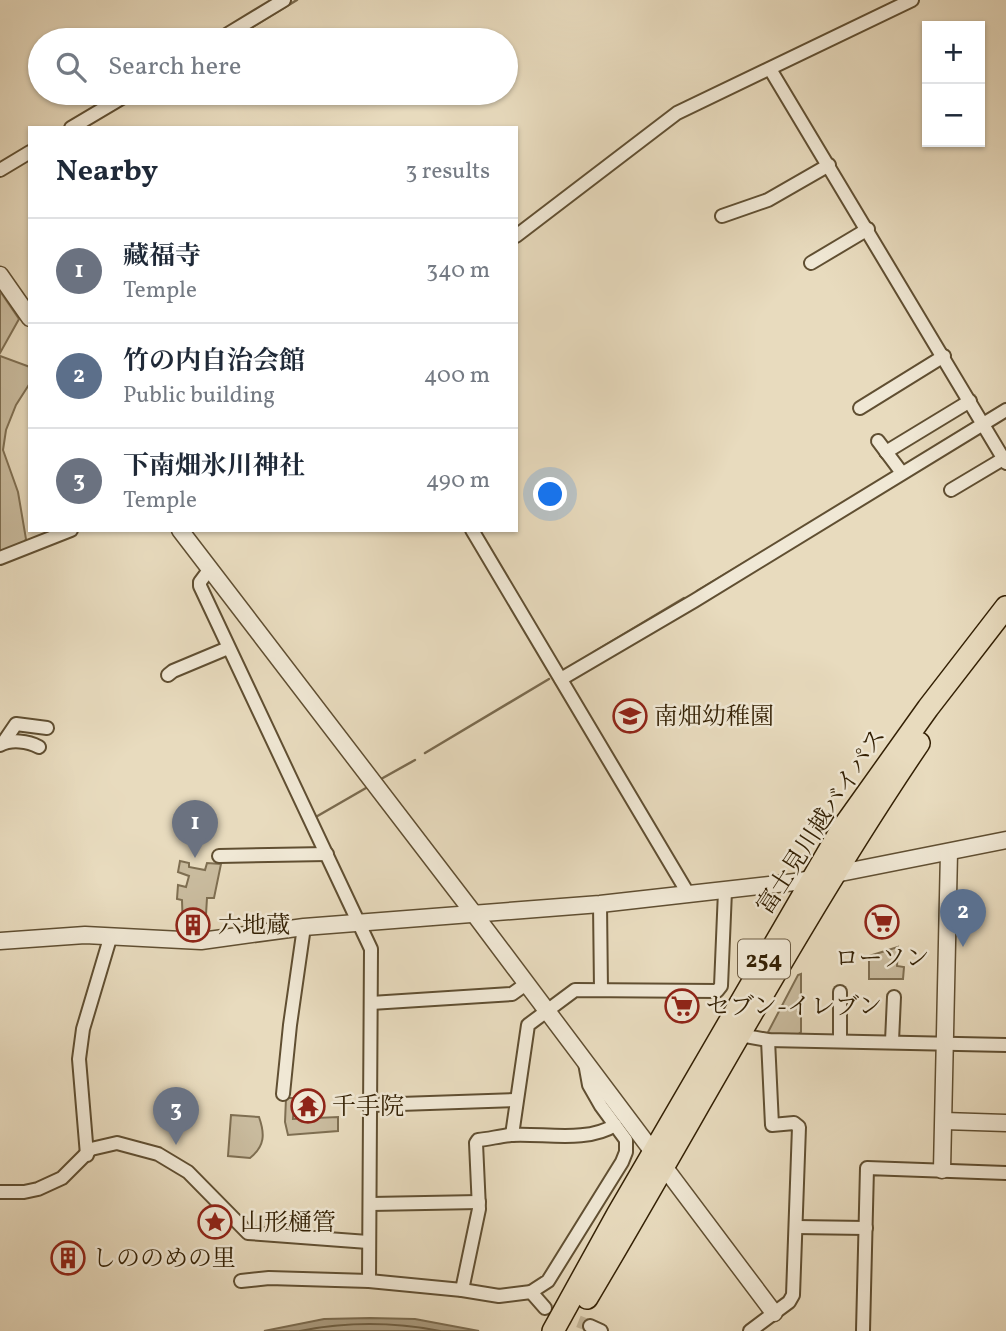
<!DOCTYPE html>
<html lang="en">
<head>
<meta charset="utf-8">
<style>
  body { margin:0; font-family:Vollkorn,"Noto Serif JP",serif; background:#f2f2f3; color:#1f2937 }
  .controls { position:absolute; right:21px; top:21px; display:grid; overflow:hidden; border-radius:0px; box-shadow:0 2px 5px #0004 }
  .controls button { width:63px; height:63px; display:grid; place-items:center; padding:0; border:0; border-bottom:2px solid #e0e1e3; background:#fff; color:#1f2937; font:35px sans-serif }
  .you { position:absolute; left:551px; top:495px; width:24px; height:24px; margin:-18px; border:5px solid #fff; border-radius:50%; background:#1a73e8; box-shadow:0 0 0 10px #1a73e833 }
  .badge { display:grid; place-items:center; width:46px; height:46px; border-radius:50%; background:#0b8043; color:#fff; font-size:23px; font-weight:700 }
  .pin { position:absolute; translate:-50% -58px; filter:drop-shadow(0 2px 4px #0008) }
  .pin::after { content:''; position:absolute; top:37px; width:24px; height:21px; background:inherit; clip-path:polygon(0 0,100% 0,50% 100%) }
  .list { margin:0; padding:0; list-style:none }
  h2 { display:flex; justify-content:space-between; align-items:center; height:91px; margin:0; padding:0 28px; font-size:30px }
  h2 small { font-size:23px; font-weight:400; color:#747a83 }
  .list li { display:grid; grid-template-columns:46px 1fr auto; gap:21px; align-items:center; box-sizing:border-box; height:105px; padding:0 28px; border-top:2px solid #e0e1e3 }
  .list b { display:block; font-size:26px; white-space:nowrap }
  .list p { margin:0; font-size:23px; white-space:nowrap; color:#747a83 }
  .list em { font-size:23px; font-style:normal; color:#747a83 }
  .icon { flex:none; width:38px; height:38px; fill:none; stroke:currentColor; stroke-width:2; stroke-linecap:round; stroke-linejoin:round }
  .map { position:relative; flex:none; width:1006px; height:1331px; overflow:hidden }
  .search { position:absolute; background:#fff; box-shadow:0 2px 5px #0004; left:28px; top:28px; width:490px; height:77px; display:flex; align-items:center; gap:18px; box-sizing:border-box; padding:0 24px; border-radius:38px; color:#747a83; font-size:26px }
  .panel { position:absolute; background:#fff; box-shadow:0 2px 5px #0004; left:28px; top:126px; width:490px; height:406px; border-radius:0px }
  .map>svg:first-child { display:block }
  .green { fill:#c9bb9e; stroke:#7e6e51; stroke-width:2 }
  .water { fill:#aa9b7f; stroke:#7a6a4e; stroke-width:2 }
  .lines { fill:none; stroke-linecap:round; stroke-linejoin:round }
  .shore { stroke:#6e5e42; stroke-width:2 }
  .stream { stroke:#7a6a4e; stroke-width:2.5 }
  .minor-tunnel { stroke:#c4b699; stroke-width:12; stroke-dasharray:12 6; stroke-linecap:butt }
  .minor-casing { stroke:#604f32; stroke-width:16 }
  .tertiary-casing { stroke:#604f32; stroke-width:19 }
  .trunk-casing { stroke:#332004; stroke-width:24 }
  .minor { stroke:#f0e8d5; stroke-width:12 }
  .tertiary { stroke:#f0e8d5; stroke-width:16 }
  .trunk { stroke:#e8dbbe; stroke-width:21 }
  .labels { text-anchor:middle; stroke-width:5; stroke-linejoin:round; paint-order:stroke }
  .shield { fill:#f0e8d5; stroke:#6c5c43; stroke-width:2 }
  .shield-label { font-size:23px; font-weight:bold; fill:#332004 }
  .poi-label { font-size:24px; fill:#332004; stroke:#f0e8d5; text-anchor:start }
  .street-label { font-size:24px; fill:#332004; stroke:#f0e8d5 }
</style>
</head>
<body>
<div class="map">
<svg width="1006" height="1331" viewBox="0 0 1006 1331">
  <rect width="100%" height="100%" fill="#e8dbbe"/>
  <filter id="stains"><feTurbulence type="fractalNoise" baseFrequency=".00286" numOctaves="4"/><feColorMatrix values="0 0 0 0 .2 0 0 0 0 .09 0 0 0 0 .02 0 0 0 .5 -.17"/></filter>
  <radialGradient id="worn" r=".72"><stop offset=".6" stop-color="#630" stop-opacity="0"/><stop offset="1" stop-color="#630" stop-opacity=".3"/></radialGradient>
  <g class="green">
    <polygon points="0,291 19,319 0,353"/>
    <polygon points="0,356 30,367 30,383 16,405 6,430 3,450 18,492 26,539 24,543 0,552"/>
    <polygon points="180,861 189,863 189,867 205,870 207,863 221,864 214,898 207,898 205,931 183,932 182,900 177,899 178,885 186,887 189,876 178,872"/>
    <polygon points="898,947 897,966 904,967 903,979 869,979 869,956"/>
    <polygon points="801,974 801,1032 796,1036 766,1036 798,975"/>
    <polygon points="286,1098 294,1098 293,1119 338,1117 338,1131 288,1135 285,1122"/>
    <path d="M231,1115L259,1117C265,1134 265,1146 250,1158L228,1156Z"/>
  </g>
  <polygon class="water" points="370,1318 415,1319 479,1331 264,1331 324,1319"/>
  <g class="lines">
    <path class="shore" d="M300,1331C345,1322 394,1322 440,1331"/>
    <g class="stream">
      <polyline points="231,40 297,0"/>
      <polyline points="982,417 1006,403"/>
      <polyline points="937,445 976,421"/>
      <polyline points="697,591 749,560"/>
      <polyline points="594,652 684,598"/>
      <polyline points="425,753 549,679"/>
      <polyline points="381,779 415,760"/>
      <polyline points="314,818 366,788"/>
    </g>
    <polyline class="minor-tunnel" points="545,1308 590,1326"/>
    <defs>
      <g id="minor">
        <polyline points="218,40 284,0"/>
        <polyline points="770,69 1006,463"/>
        <polyline points="71,128 130,93"/>
        <polyline points="0,170 30,152"/>
        <polyline points="722,216 768,200 829,165"/>
        <polyline points="516,236 677,113 912,0"/>
        <polyline points="811,263 868,229"/>
        <polyline points="860,408 944,356"/>
        <polyline points="878,441 902,473"/>
        <polyline points="886,452 970,401"/>
        <polyline points="951,490 1003,459"/>
        <polyline points="472,530 689,895"/>
        <polyline points="0,558 71,530"/>
        <polyline points="209,570 200,582 200,586 371,949 369,1281"/>
        <polyline points="168,675 173,671 228,648"/>
        <polyline points="561,679 694,601 1006,410"/>
        <polyline points="3,743 16,724 47,728"/>
        <path d="M0,745C11,739 28,741 39,747"/>
        <polyline points="219,856 327,854"/>
        <polyline points="600,904 601,990"/>
        <polyline points="371,1003 512,994 526,984"/>
        <polyline points="740,1035 768,1040 1006,1045"/>
        <polyline points="840,1041 840,992"/>
        <polyline points="892,1041 894,997"/>
        <polyline points="283,1094 290,1025 304,927"/>
        <polyline points="371,1105 516,1100"/>
        <polyline points="512,1135 528,1025 575,990 717,991 721,986 725,891"/>
        <polyline points="87,1155 79,1059 83,1029 111,935"/>
        <polyline points="0,1192 24,1192 38,1189 62,1178 91,1149 117,1143 158,1154 188,1172 248,1233 368,1242"/>
        <polyline points="371,1204 479,1202"/>
        <polyline points="796,1227 866,1228"/>
        <polyline points="241,1281 269,1278 369,1281 462,1290 499,1296 531,1292 548,1281 622,1162 626,1152 626,1140 601,1106 589,1085 585,1063"/>
        <path d="M462,1290L479,1209L476,1143L478,1140C489,1139 500,1136 511,1135C544,1133 587,1143 615,1125"/>
        <polyline points="531,1292 545,1308"/>
        <polyline points="590,1326 601,1331"/>
        <polyline points="750,1331 789,1302 793,1295 799,1127 794,1123 772,1125 768,1040"/>
        <polyline points="863,1331 867,1168 1006,1173"/>
      </g>
      <g id="tertiary">
        <polyline points="0,275 30,318"/>
        <polyline points="180,530 475,915 774,1313"/>
        <polyline points="0,941 85,935 201,941 304,927 600,904 795,882 1006,840"/>
        <polyline points="944,1121 1006,1123"/>
        <polyline points="942,1170 949,852"/>
      </g>
      <g id="trunk">
        <path d="M587,1298C697,1113 798,922 919,743"/>
        <polyline points="553,1331 617,1215 841,830 928,708 1006,607"/>
      </g>
    </defs>
    <use href="#minor" class="minor-casing"/>
    <use href="#tertiary" class="tertiary-casing"/>
    <use href="#trunk" class="trunk-casing"/>
    <use href="#minor" class="minor"/>
    <use href="#tertiary" class="tertiary"/>
    <use href="#trunk" class="trunk"/>
  </g>
  <defs>
    <symbol id="school-ring" viewBox="-11 -11 22 22"><circle r="9.5" fill="#f0e8d5" stroke="#8f2418" stroke-width="1.5"/><path d="M0-5L7-2L0 1L-7-2ZM-4 1L0 2.5L4 1V4Q0 6-4 4Z" fill="#8f2418"/></symbol>
    <symbol id="supermarket-ring" viewBox="-11 -11 22 22"><circle r="9.5" fill="#f0e8d5" stroke="#8f2418" stroke-width="1.5"/><path d="M-6-5.5h2.5l.6 2H6L4.5 2H-2.5L-4.4-4H-6ZM-1.5 3.2a1.3 1.3 0 1 0 .1 0ZM3 3.2a1.3 1.3 0 1 0 .1 0Z" fill="#8f2418"/></symbol>
    <symbol id="building-ring" viewBox="-11 -11 22 22"><circle r="9.5" fill="#f0e8d5" stroke="#8f2418" stroke-width="1.5"/><path d="M-4-6H4V6H1V3H-1V6H-4ZM-2.5-4.3h1.7v1.8h-1.7ZM.8-4.3h1.7v1.8H.8ZM-2.5-1h1.7V.8h-1.7ZM.8-1h1.7V.8H.8Z" fill="#8f2418"/></symbol>
    <symbol id="temple-ring" viewBox="-11 -11 22 22"><circle r="9.5" fill="#f0e8d5" stroke="#8f2418" stroke-width="1.5"/><path d="M0-6L5-2H3V0L6.5 2.5H4V6H1.5V3h-3V6H-4V2.5H-6.5L-3 0V-2H-5Z" fill="#8f2418"/></symbol>
    <symbol id="sight-ring" viewBox="-11 -11 22 22"><circle r="9.5" fill="#f0e8d5" stroke="#8f2418" stroke-width="1.5"/><path d="M0-6L1.8-2.2L6-1.7L2.9 1.2L3.7 5.4L0 3.3L-3.7 5.4L-2.9 1.2L-6-1.7L-1.8-2.2Z" fill="#8f2418"/></symbol>
  </defs>
  <g fill-rule="evenodd">
    <use href="#school-ring" x="611" y="697" width="38" height="38"/>
    <use href="#supermarket-ring" x="863" y="903" width="38" height="38"/>
    <use href="#building-ring" x="174" y="906" width="38" height="38"/>
    <use href="#supermarket-ring" x="663" y="987" width="38" height="38"/>
    <use href="#temple-ring" x="289" y="1087" width="38" height="38"/>
    <use href="#sight-ring" x="196" y="1203" width="38" height="38"/>
    <use href="#building-ring" x="49" y="1239" width="38" height="38"/>
  </g>
  <g class="labels">
    <rect class="shield" x="738" y="939.5" width="52" height="39" rx="5"/>
    <g class="shield-label">
      <text x="764" y="967">254</text>
    </g>
    <g class="poi-label">
      <text x="654" y="724">南畑幼稚園</text>
      <text x="218" y="933">六地蔵</text>
      <text x="882" y="966" text-anchor="middle">ローソン</text>
      <text x="706" y="1014">セブン-イレブン</text>
      <text x="332" y="1114">千手院</text>
      <text x="240" y="1230">山形樋管</text>
      <text x="92" y="1266">しののめの里</text>
    </g>
    <g class="street-label">
      <text transform="translate(821 821) rotate(-57)" y="8">富士見川越バイパス</text>
    </g>
  </g>
  <rect width="100%" height="100%" filter="url(#stains)"/>
  <rect width="100%" height="100%" fill="url(#worn)"/>
</svg>
<div class="controls">
<button>+</button>
<button>−</button>
</div>
<div class="you"></div>
<div class="pin badge" style="left:195px;top:858px;background:#6b7280">1</div>
<div class="pin badge" style="left:963px;top:947px;background:#5c6f8a">2</div>
<div class="pin badge" style="left:176px;top:1145px;background:#6b7280">3</div>
<div class="search"><svg class="icon" aria-label="search" viewBox="0 0 24 24"><circle cx="10" cy="10" r="6"/><path d="M15 15l6 6"/></svg>Search here</div>
<section class="panel">
<h2>Nearby<small>3 results</small></h2>
<ul class="list">
<li><span class="badge" style="background:#6b7280">1</span><div><b>藏福寺</b><p>Temple</p></div><em>340 m</em></li>
<li><span class="badge" style="background:#5c6f8a">2</span><div><b>竹の内自治会館</b><p>Public building</p></div><em>400 m</em></li>
<li><span class="badge" style="background:#6b7280">3</span><div><b>下南畑氷川神社</b><p>Temple</p></div><em>490 m</em></li>
</ul>
</section>
</div>
</body>
</html>
